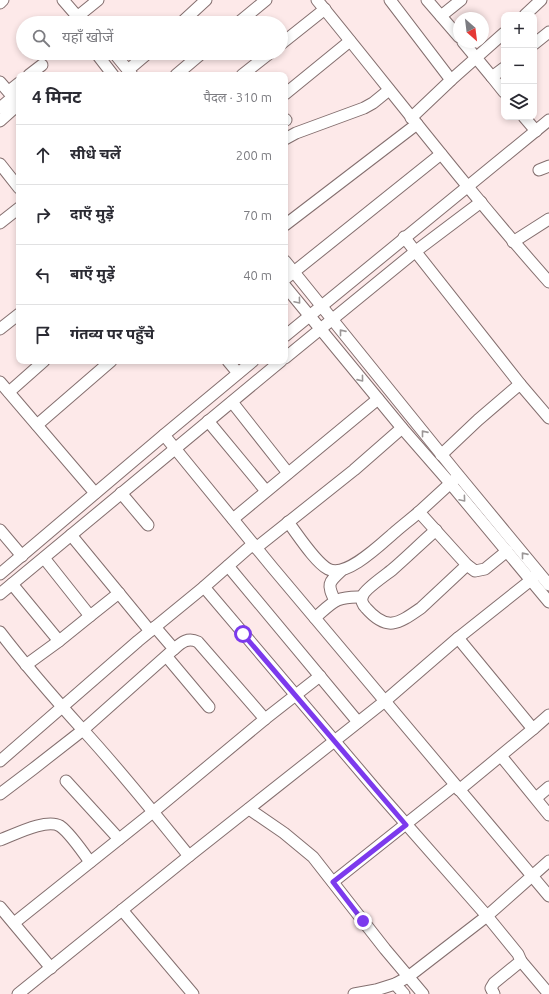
<!DOCTYPE html>
<html lang="hi">
<head>
<meta charset="utf-8">
<style>
  body { margin:0; font-family:Ubuntu,"Noto Sans Devanagari",sans-serif; background:#f7f7f7; color:#2b2b33 }
  .controls { position:absolute; right:12px; top:12px; display:grid; overflow:hidden; border-radius:8px; box-shadow:0 2px 6px #0003 }
  .controls button { width:36px; height:36px; display:grid; place-items:center; padding:0; border:0; border-bottom:1px solid #e1e1e2; background:#fff; color:#2b2b33; font:20px sans-serif }
  .compass { position:absolute; left:453px; top:12px; width:36px; height:36px; border-radius:50%; background:#fff; box-shadow:0 2px 6px #0003; rotate:152deg }
  .stop { position:absolute; width:12px; height:12px; margin:-9px; border:3px solid #7c3aed; border-radius:50%; background:#fff }
  .stop.end { background:#7c3aed; border-color:#fff; box-shadow:0 1px 4px #0008 }
  .list { margin:0; padding:0; list-style:none }
  h2 { display:flex; justify-content:space-between; align-items:center; height:52px; margin:0; padding:0 16px; font-size:17px }
  h2 small { font-size:13px; font-weight:400; color:#7c7c81 }
  .list li { display:grid; grid-template-columns:26px 1fr auto; gap:12px; align-items:center; box-sizing:border-box; height:60px; padding:0 16px; border-top:1px solid #e1e1e2 }
  .list b { display:block; font-size:15px; white-space:nowrap }
  .list em { font-size:13px; font-style:normal; color:#7c7c81 }
  .icon { flex:none; width:22px; height:22px; fill:none; stroke:currentColor; stroke-width:2; stroke-linecap:round; stroke-linejoin:round }
  .map { position:relative; flex:none; width:549px; height:994px; overflow:hidden }
  .search { position:absolute; background:#fff; box-shadow:0 2px 6px #0003; left:16px; top:16px; width:272px; height:44px; display:flex; align-items:center; gap:10px; box-sizing:border-box; padding:0 14px; border-radius:22px; color:#7c7c81; font-size:15px }
  .panel { position:absolute; background:#fff; box-shadow:0 2px 6px #0003; left:16px; top:72px; width:272px; height:292px; border-radius:8px }
  .map>svg:first-child { display:block }
  .lines { fill:none; stroke-linecap:round; stroke-linejoin:round }
  .minor-casing { stroke:#846f6f; stroke-width:13 }
  .minor { stroke:#fff; stroke-width:11 }
  .oneway { stroke:#9b9797 }
  .route { stroke:#7c3aed; stroke-width:5 }
</style>
</head>
<body>
<div class="map">
<svg width="549" height="994" viewBox="0 0 549 994">
  <rect width="100%" height="100%" fill="#fde9e9"/>
  <g class="lines">
    <defs>
      <g id="minor">
        <polyline points="63,0 83,23"/>
        <path d="M317,0C394,94 468,191 549,282"/>
        <polyline points="390,0 451,80"/>
        <polyline points="427,0 459,37"/>
        <polyline points="0,3 3,0"/>
        <polyline points="525,15 541,0"/>
        <polyline points="441,16 461,0"/>
        <polyline points="77,17 98,0"/>
        <polyline points="181,23 206,0"/>
        <polyline points="238,23 266,0"/>
        <polyline points="463,42 492,77"/>
        <polyline points="281,44 325,9"/>
        <polyline points="534,44 549,32"/>
        <polyline points="96,53 113,75"/>
        <polyline points="114,53 132,75"/>
        <polyline points="504,68 492,77 504,92"/>
        <polyline points="128,70 148,53"/>
        <polyline points="29,75 42,65"/>
        <polyline points="176,75 202,53"/>
        <polyline points="242,75 270,53"/>
        <polyline points="0,82 19,104"/>
        <polyline points="9,91 19,83"/>
        <polyline points="285,94 350,41"/>
        <polyline points="0,108 13,97"/>
        <polyline points="524,117 536,131"/>
        <polyline points="411,118 451,80 504,33"/>
        <polyline points="285,119 286,120"/>
        <polyline points="0,121 19,104"/>
        <polyline points="285,139 296,133 364,108 373,103 389,90"/>
        <polyline points="0,164 19,188"/>
        <polyline points="539,170 549,166"/>
        <polyline points="0,223 19,208"/>
        <polyline points="285,225 417,124"/>
        <polyline points="404,237 520,384"/>
        <polyline points="513,242 549,219"/>
        <polyline points="285,261 454,470 549,585"/>
        <polyline points="285,279 441,154"/>
        <polyline points="285,286 402,428 450,483 549,602"/>
        <polyline points="0,329 19,314"/>
        <polyline points="285,336 549,120"/>
        <polyline points="285,358 416,251 481,202"/>
        <polyline points="228,361 238,373"/>
        <polyline points="0,382 95,493"/>
        <polyline points="9,392 44,361"/>
        <polyline points="232,402 288,473"/>
        <polyline points="208,421 266,491"/>
        <polyline points="37,425 111,361"/>
        <polyline points="164,435 272,567 549,896"/>
        <polyline points="441,455 478,420 520,384 549,418"/>
        <polyline points="455,479 419,512 467,565 475,571 485,569 507,551"/>
        <polyline points="121,493 148,525"/>
        <polyline points="233,519 378,399"/>
        <path d="M288,522C298,535 315,562 328,569C346,579 382,543 395,532C403,525 411,519 419,512"/>
        <polyline points="0,530 22,556"/>
        <path d="M436,530C421,543 408,556 393,569C386,575 366,588 363,595C360,600 363,605 366,608C387,632 398,624 421,608L467,565"/>
        <polyline points="71,535 150,631"/>
        <polyline points="256,548 354,470 402,428"/>
        <polyline points="44,558 90,616 119,593"/>
        <polyline points="228,566 358,722"/>
        <polyline points="0,574 164,435 253,361"/>
        <polyline points="12,584 59,641 90,616"/>
        <polyline points="204,587 377,791 487,916 549,861"/>
        <polyline points="0,594 281,361"/>
        <path d="M335,601C327,584 328,583 341,571"/>
        <path d="M315,618C333,602 336,596 362,597"/>
        <path d="M0,632C26,666 54,698 83,730C120,770 154,813 189,856"/>
        <polyline points="458,638 533,729 549,715"/>
        <path d="M174,649C182,642 188,637 198,642L265,719"/>
        <polyline points="167,657 209,707"/>
        <polyline points="26,665 59,641"/>
        <polyline points="501,756 549,815"/>
        <polyline points="0,761 138,641 204,587 253,544"/>
        <polyline points="66,781 119,839"/>
        <polyline points="459,790 533,729"/>
        <polyline points="0,794 33,769 83,730 174,649 155,627"/>
        <polyline points="536,798 549,787"/>
        <polyline points="249,809 284,833 313,857 385,949 423,994"/>
        <path d="M0,840C14,835 46,818 60,826C69,832 83,852 90,862"/>
        <polyline points="333,882 455,785"/>
        <polyline points="0,907 51,968"/>
        <polyline points="122,910 193,994"/>
        <polyline points="14,923 153,812 265,719 320,676"/>
        <polyline points="521,961 549,994"/>
        <polyline points="395,984 404,994"/>
        <polyline points="18,994 189,856 385,701 458,638 531,580 538,572"/>
        <polyline points="354,994 376,990 395,984 408,977 487,916 518,954 521,961 494,983 491,988 494,994"/>
      </g>
    </defs>
    <use href="#minor" class="minor-casing"/>
    <use href="#minor" class="minor"/>
  </g>
  <defs><path id="oneway-chevron" d="M-2-3.5L2.5 0L-2 3.5" fill="none" stroke-width="1.6" stroke-linecap="round" stroke-linejoin="round"/></defs>
  <g class="oneway">
    <use href="#oneway-chevron" transform="translate(298 301) rotate(50)"/>
    <use href="#oneway-chevron" transform="translate(342 332) rotate(-129)"/>
    <use href="#oneway-chevron" transform="translate(361 379) rotate(51)"/>
    <use href="#oneway-chevron" transform="translate(424 433) rotate(-129)"/>
    <use href="#oneway-chevron" transform="translate(463 499) rotate(50)"/>
    <use href="#oneway-chevron" transform="translate(524 555) rotate(-129)"/>
  </g>
  <g class="lines">
    <polyline class="route" points="243,634 406,825 333,882 363,921"/>
  </g>
</svg>
<div class="controls">
<button>+</button>
<button>−</button>
<button><svg class="icon" aria-label="layers" viewBox="0 0 24 24"><path d="M12 4l9 5-9 5-9-5zM3 14l9 5 9-5"/></svg></button>
</div>
<svg class="compass" viewBox="-18 -18 36 36"><path d="M0-13l5 13h-10z" fill="#e53935"/><path d="M0 13l5-13h-10z" fill="#7c7c81"/></svg>
<div class="stop" style="left:243px;top:634px"></div>
<div class="stop end" style="left:363px;top:921px"></div>
<div class="search"><svg class="icon" aria-label="search" viewBox="0 0 24 24"><circle cx="10" cy="10" r="6"/><path d="M15 15l6 6"/></svg>यहाँ खोजें</div>
<section class="panel">
<h2>4 मिनट<small>पैदल · 310 m</small></h2>
<ul class="list">
<li><svg class="icon" aria-label="ahead" viewBox="0 0 24 24"><path d="M12 20V5M6 11l6-6 6 6"/></svg><div><b>सीधे चलें</b></div><em>200 m</em></li>
<li><svg class="icon" aria-label="right" viewBox="0 0 24 24"><path d="M7 20v-9h11M14 6l5 5-5 5"/></svg><div><b>दाएँ मुड़ें</b></div><em>70 m</em></li>
<li><svg class="icon" aria-label="left" viewBox="0 0 24 24"><path d="M17 20v-9H6M10 6l-5 5 5 5"/></svg><div><b>बाएँ मुड़ें</b></div><em>40 m</em></li>
<li><svg class="icon" aria-label="arrive" viewBox="0 0 24 24"><path d="M6 21V4h12l-3 4 3 4H6"/></svg><div><b>गंतव्य पर पहुँचे</b></div></li>
</ul>
</section>
</div>
</body>
</html>
